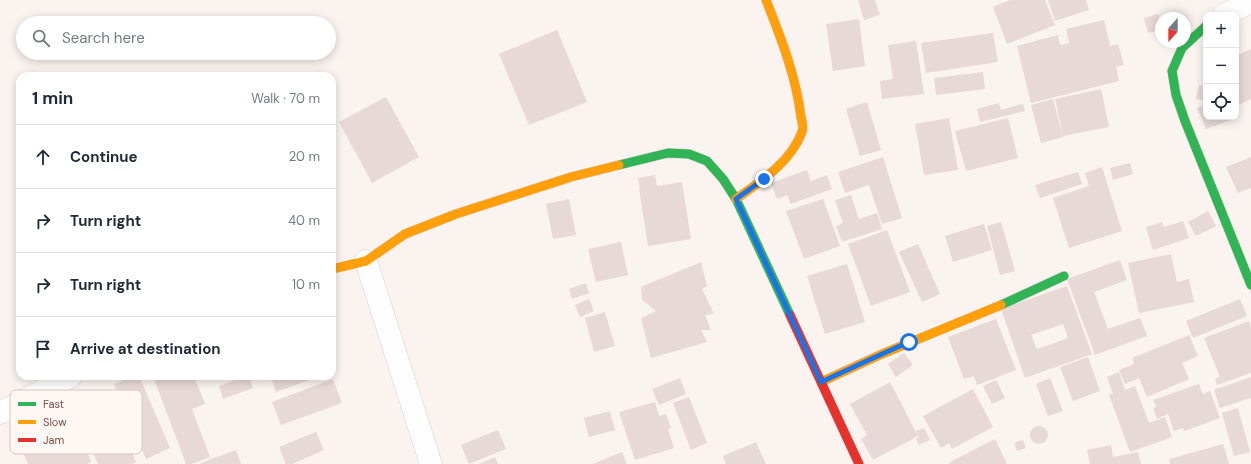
<!DOCTYPE html>
<html lang="en">
<head>
<meta charset="utf-8">
<style>
  body { margin:0; font-family:"DM Sans",sans-serif; background:#f2f2f3; color:#1f2937 }
  .controls { position:absolute; right:12px; top:12px; display:grid; overflow:hidden; border-radius:8px; box-shadow:0 2px 10px #0003 }
  .controls button { width:36px; height:36px; display:grid; place-items:center; padding:0; border:0; border-bottom:1px solid #e0e1e3; background:#fff; color:#1f2937; font:20px sans-serif }
  .compass { position:absolute; left:1155px; top:12px; width:36px; height:36px; border-radius:50%; background:#fff; box-shadow:0 2px 10px #0003; rotate:201deg }
  .stop { position:absolute; width:12px; height:12px; margin:-9px; border:3px solid #1a73e8; border-radius:50%; background:#fff }
  .stop.end { background:#1a73e8; border-color:#fff; box-shadow:0 1px 4px #0008 }
  .list { margin:0; padding:0; list-style:none }
  h2 { display:flex; justify-content:space-between; align-items:center; height:52px; margin:0; padding:0 16px; font-size:17px }
  h2 small { font-size:13px; font-weight:400; color:#747a83 }
  .list li { display:grid; grid-template-columns:26px 1fr auto; gap:12px; align-items:center; box-sizing:border-box; height:64px; padding:0 16px; border-top:1px solid #e0e1e3 }
  .list b { display:block; font-size:15px; white-space:nowrap }
  .list em { font-size:13px; font-style:normal; color:#747a83 }
  .icon { flex:none; width:22px; height:22px; fill:none; stroke:currentColor; stroke-width:2; stroke-linecap:round; stroke-linejoin:round }
  .map { position:relative; flex:none; width:1251px; height:464px; overflow:hidden }
  .search { position:absolute; background:#fff; box-shadow:0 2px 10px #0003; left:16px; top:16px; width:320px; height:44px; display:flex; align-items:center; gap:10px; box-sizing:border-box; padding:0 14px; border-radius:22px; color:#747a83; font-size:15px }
  .panel { position:absolute; background:#fff; box-shadow:0 2px 10px #0003; left:16px; top:72px; width:320px; height:308px; border-radius:12px }
  .map>svg:first-child { display:block }
  .building { fill:#e7d9d5; fill-rule:evenodd }
  .lines { fill:none; stroke-linecap:round; stroke-linejoin:round }
  .street-casing { stroke:#dbd0cc; stroke-width:23 }
  .fast-casing { stroke:#dbcfcc; stroke-width:10 }
  .slow-casing { stroke:#dbcfcc; stroke-width:10 }
  .jam-casing { stroke:#dbcfcc; stroke-width:10 }
  .street { stroke:#fefdfd; stroke-width:22 }
  .fast { stroke:#30b455; stroke-width:9 }
  .slow { stroke:#ff9f0a; stroke-width:9 }
  .jam { stroke:#e5322d; stroke-width:9 }
  .route { stroke:#1a73e8; stroke-width:5 }
  .key { fill:#fff7f3; stroke:#d8c4c0; stroke-width:1 }
  .key-label { font-size:11px; fill:#7e4e48 }
</style>
</head>
<body>
<div class="map">
<svg width="1251" height="464" viewBox="0 0 1251 464">
  <rect width="100%" height="100%" fill="#faf3ef"/>
  <g class="building">
    <polygon points="858,0 875,0 880,15 864,20"/>
    <polygon points="1010,0 1045,0 1055,25 1007,44 993,7"/>
    <polygon points="1048,0 1086,0 1089,10 1055,21"/>
    <polygon points="1158,14 1161,24 1161,30 1148,33 1144,18"/>
    <polygon points="859,19 865,66 833,71 826,24"/>
    <polygon points="1104,20 1110,46 1118,44 1124,65 1116,67 1119,81 1031,103 1017,46 1058,35 1060,45 1069,43 1066,29"/>
    <polygon points="557,30 587,102 529,125 499,54"/>
    <polygon points="993,33 998,62 926,73 921,43"/>
    <polygon points="916,41 924,94 882,99 880,81 893,79 888,45"/>
    <polygon points="1251,49 1251,99 1237,106 1236,69 1238,68 1236,64 1236,56"/>
    <polygon points="983,72 985,89 936,95 934,78"/>
    <polygon points="1199,85 1206,87 1206,101 1196,99"/>
    <polygon points="1101,89 1109,127 1063,136 1055,99"/>
    <polygon points="386,97 419,157 372,183 339,122"/>
    <polygon points="1053,99 1063,137 1041,143 1031,105"/>
    <polygon points="867,102 881,150 860,156 846,109"/>
    <polygon points="999,103 1001,110 1023,104 1025,111 980,122 977,109"/>
    <polygon points="1206,104 1206,117 1229,117 1231,120 1206,129 1197,108"/>
    <polygon points="949,118 958,170 924,175 915,124"/>
    <polygon points="1008,118 1018,158 966,171 955,131"/>
    <polygon points="883,157 902,218 882,224 869,185 845,193 838,172"/>
    <polygon points="1251,157 1251,188 1238,193 1226,167"/>
    <polygon points="1130,163 1133,174 1113,180 1110,168"/>
    <polygon points="1102,167 1122,231 1069,248 1053,198 1089,186 1085,173"/>
    <polygon points="807,170 811,181 827,175 832,189 791,204 787,195 777,199 771,183"/>
    <polygon points="1078,172 1082,184 1040,198 1035,185"/>
    <polygon points="655,175 657,186 682,182 691,239 648,246 639,189 640,189 638,178"/>
    <polygon points="851,195 859,219 877,213 882,229 842,242 836,226 843,223 835,200"/>
    <polygon points="569,199 576,235 553,239 546,204"/>
    <polygon points="823,199 840,246 804,259 786,211"/>
    <polygon points="1208,211 1216,226 1196,236 1188,222"/>
    <polygon points="1183,221 1189,238 1153,250 1146,227 1162,222 1164,227"/>
    <polygon points="1001,222 1015,271 1000,275 987,226"/>
    <polygon points="984,224 992,250 953,262 945,236"/>
    <polygon points="887,230 910,292 871,306 848,244"/>
    <polygon points="621,242 628,275 596,282 588,249"/>
    <polygon points="918,244 940,294 922,302 899,252"/>
    <polygon points="1171,254 1177,282 1189,279 1194,302 1139,313 1128,263"/>
    <polygon points="1120,260 1127,280 1094,292 1108,329 1140,318 1147,336 1095,355 1067,279"/>
    <polygon points="701,262 707,286 702,289 714,314 705,315 711,330 701,330 707,342 651,358 641,318 656,311 642,300 641,287"/>
    <polygon points="847,264 865,322 825,334 807,276"/>
    <polygon points="586,283 589,293 572,299 569,289"/>
    <path d="M1067,286L1092,354L1025,378L1001,309ZM1063,324L1068,338L1037,349L1031,335Z"/>
    <polygon points="589,299 594,311 580,317 575,305"/>
    <polygon points="1240,299 1247,316 1193,338 1186,321"/>
    <polygon points="605,312 615,346 594,352 585,318"/>
    <polygon points="996,319 1016,370 977,385 974,376 964,379 948,337"/>
    <polygon points="1249,321 1251,327 1251,373 1217,385 1215,379 1220,377 1204,338"/>
    <polygon points="1189,335 1198,356 1182,363 1189,379 1147,397 1139,378 1125,384 1119,370 1134,364 1132,358"/>
    <polygon points="904,353 913,365 896,377 888,364"/>
    <polygon points="1088,357 1100,391 1073,401 1060,367"/>
    <polygon points="1119,372 1125,390 1135,386 1149,423 1165,417 1172,437 1130,452 1109,395 1113,394 1107,377"/>
    <polygon points="133,376 139,376 170,448 146,459 114,384"/>
    <polygon points="153,376 194,376 205,404 192,409 210,457 192,464 186,464"/>
    <polygon points="246,376 249,376 253,388 223,399 219,386"/>
    <polygon points="270,376 321,376 276,392"/>
    <polygon points="1251,377 1251,398 1220,408 1214,390"/>
    <polygon points="680,378 686,394 659,405 652,389"/>
    <polygon points="1050,378 1063,411 1048,416 1036,384"/>
    <polygon points="333,379 342,403 281,425 272,402"/>
    <polygon points="996,380 1005,398 992,404 983,386"/>
    <polygon points="890,382 918,436 873,460 861,439 867,435 850,404"/>
    <polygon points="1199,384 1203,394 1210,391 1220,418 1184,431 1183,428 1174,431 1168,414 1157,419 1153,408 1156,407 1153,400"/>
    <polygon points="973,389 993,427 952,449 949,443 941,448 923,416"/>
    <polygon points="689,397 707,443 691,450 673,403"/>
    <polygon points="655,402 659,416 666,414 671,428 668,429 674,448 635,460 619,412"/>
    <polygon points="1238,408 1250,452 1234,456 1222,413"/>
    <polygon points="610,411 615,430 589,437 584,418"/>
    <polygon points="63,412 79,450 85,447 91,462 87,464 28,464 20,446 29,443 23,429"/>
    <circle cx="1039" cy="435" r="9"/>
    <polygon points="924,428 930,440 919,445 916,439 919,437 916,431"/>
    <polygon points="498,430 506,449 469,464 461,445"/>
    <polygon points="316,432 324,450 292,464 286,464 279,447"/>
    <polygon points="995,439 1007,464 949,464 948,463"/>
    <polygon points="1023,440 1026,448 1017,451 1014,443"/>
    <polygon points="127,441 136,462 132,464 98,464 94,455"/>
    <polygon points="756,442 766,464 726,464 723,456"/>
    <polygon points="1223,444 1229,464 1170,464 1169,459"/>
    <polygon points="1111,445 1113,457 1138,452 1141,464 1090,464 1087,450"/>
    <polygon points="236,450 241,464 200,464 211,459"/>
    <polygon points="622,452 627,464 593,464"/>
    <polygon points="495,457 498,464 479,464"/>
  </g>
  <g class="lines">
    <defs>
      <g id="street">
        <polyline points="1224,15 1251,2"/>
        <polyline points="366,261 431,464"/>
        <polyline points="0,413 71,376"/>
      </g>
      <g id="fast">
        <polyline points="1206,26 1182,48 1172,71 1176,95 1185,121 1251,285"/>
        <polyline points="619,165 668,153 689,154 707,161 723,179 736,199 790,315"/>
        <polyline points="1001,305 1064,276"/>
      </g>
      <g id="slow">
        <path d="M736,199C760,182 791,162 802,132C804,127 802,122 801,117C796,76 781,38 766,0"/>
        <polyline points="332,269 366,261 405,234 456,214 571,177 619,165"/>
        <polyline points="821,382 882,354 1001,305"/>
      </g>
      <polyline id="jam" points="790,315 859,464"/>
    </defs>
    <use href="#street" class="street-casing"/>
    <use href="#fast" class="fast-casing"/>
    <use href="#slow" class="slow-casing"/>
    <use href="#jam" class="jam-casing"/>
    <use href="#street" class="street"/>
    <use href="#fast" class="fast"/>
    <use href="#slow" class="slow"/>
    <use href="#jam" class="jam"/>
  </g>
  <g class="lines">
    <polyline class="route" points="764,179 736,199 821,382 882,354 909,342"/>
  </g>
  <rect x="10" y="390" width="132" height="64" rx="6" class="key"/>
  <rect x="18" y="402" width="18" height="4" fill="#30b455"/>
  <rect x="18" y="420" width="18" height="4" fill="#ff9f0a"/>
  <rect x="18" y="438" width="18" height="4" fill="#e5322d"/>
  <g class="key-label">
    <text x="43" y="408">Fast</text>
    <text x="43" y="426">Slow</text>
    <text x="43" y="444">Jam</text>
  </g>
</svg>
<div class="controls">
<button>+</button>
<button>−</button>
<button><svg class="icon" aria-label="locate" viewBox="0 0 24 24"><circle cx="12" cy="12" r="6"/><path d="M12 2v4M12 18v4M2 12h4M18 12h4"/></svg></button>
</div>
<svg class="compass" viewBox="-18 -18 36 36"><path d="M0-13l5 13h-10z" fill="#e53935"/><path d="M0 13l5-13h-10z" fill="#747a83"/></svg>
<div class="stop" style="left:909px;top:342px"></div>
<div class="stop end" style="left:764px;top:179px"></div>
<div class="search"><svg class="icon" aria-label="search" viewBox="0 0 24 24"><circle cx="10" cy="10" r="6"/><path d="M15 15l6 6"/></svg>Search here</div>
<section class="panel">
<h2>1 min<small>Walk · 70 m</small></h2>
<ul class="list">
<li><svg class="icon" aria-label="ahead" viewBox="0 0 24 24"><path d="M12 20V5M6 11l6-6 6 6"/></svg><div><b>Continue</b></div><em>20 m</em></li>
<li><svg class="icon" aria-label="right" viewBox="0 0 24 24"><path d="M7 20v-9h11M14 6l5 5-5 5"/></svg><div><b>Turn right</b></div><em>40 m</em></li>
<li><svg class="icon" aria-label="right" viewBox="0 0 24 24"><path d="M7 20v-9h11M14 6l5 5-5 5"/></svg><div><b>Turn right</b></div><em>10 m</em></li>
<li><svg class="icon" aria-label="arrive" viewBox="0 0 24 24"><path d="M6 21V4h12l-3 4 3 4H6"/></svg><div><b>Arrive at destination</b></div></li>
</ul>
</section>
</div>
</body>
</html>
